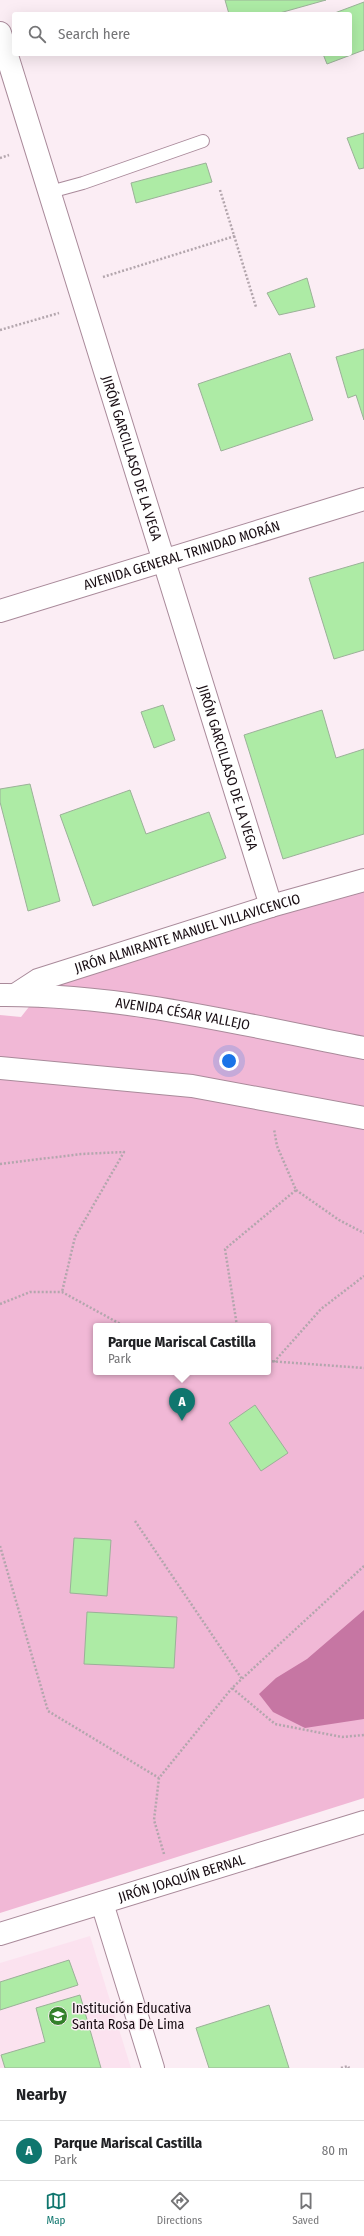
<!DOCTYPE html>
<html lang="en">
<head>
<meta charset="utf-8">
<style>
  body { margin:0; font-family:"Fira Sans Condensed",sans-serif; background:#f6f6f6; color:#202124 }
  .you { position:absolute; left:229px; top:1061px; width:14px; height:14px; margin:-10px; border:3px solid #fff; border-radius:50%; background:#1a73e8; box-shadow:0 0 0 6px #1a73e833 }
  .badge { display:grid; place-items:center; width:26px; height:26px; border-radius:50%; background:#0f766e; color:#fff; font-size:13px; font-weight:700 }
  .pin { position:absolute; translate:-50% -33px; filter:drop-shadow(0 1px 2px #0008) }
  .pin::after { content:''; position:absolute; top:21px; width:14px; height:12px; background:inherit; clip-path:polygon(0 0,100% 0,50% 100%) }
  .popup { position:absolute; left:93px; top:1323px; width:178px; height:52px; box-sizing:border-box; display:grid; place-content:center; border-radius:4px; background:#fff; filter:drop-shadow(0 1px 3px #0005); font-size:13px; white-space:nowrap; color:#757577 }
  .popup b { font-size:15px; color:#202124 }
  .popup::after { content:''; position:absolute; left:50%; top:100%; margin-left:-8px; border:8px solid transparent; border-top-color:#fff }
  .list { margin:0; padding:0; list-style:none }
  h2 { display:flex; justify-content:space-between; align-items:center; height:52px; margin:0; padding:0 16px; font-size:17px }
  h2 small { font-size:13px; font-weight:400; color:#757577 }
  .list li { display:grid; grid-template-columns:26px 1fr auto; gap:12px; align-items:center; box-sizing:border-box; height:60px; padding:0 16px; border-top:1px solid #e0e0e0 }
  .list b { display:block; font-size:15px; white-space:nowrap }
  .list p { margin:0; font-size:13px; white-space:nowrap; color:#757577 }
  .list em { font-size:13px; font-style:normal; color:#757577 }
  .icon { flex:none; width:22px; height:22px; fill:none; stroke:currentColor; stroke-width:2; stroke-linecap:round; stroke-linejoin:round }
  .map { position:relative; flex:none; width:364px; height:2068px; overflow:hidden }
  .search { position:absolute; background:#fff; box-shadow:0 4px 16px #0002; left:12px; right:12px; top:12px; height:44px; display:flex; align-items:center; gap:10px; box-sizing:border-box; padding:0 14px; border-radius:4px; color:#757577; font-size:15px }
  .sheet { height:112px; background:#fff }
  nav { display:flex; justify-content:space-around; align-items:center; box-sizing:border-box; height:56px; border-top:1px solid #e0e0e0; background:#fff; font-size:11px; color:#757577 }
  nav a { display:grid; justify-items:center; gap:2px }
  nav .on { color:#0f766e }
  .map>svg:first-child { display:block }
  .built { fill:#fbe2ef }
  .green { fill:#f1b8d6; fill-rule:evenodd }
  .water { fill:#c676a3 }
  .building { fill:#adeba5; stroke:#9bb198 }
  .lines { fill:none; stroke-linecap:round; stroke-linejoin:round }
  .service-casing { stroke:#a98a9a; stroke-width:14 }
  .minor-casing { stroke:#a98a9a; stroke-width:24 }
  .tertiary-casing { stroke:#a98a9a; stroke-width:24 }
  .secondary-casing { stroke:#a98a9a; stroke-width:24 }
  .path { stroke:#b3a6ad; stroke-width:2.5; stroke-dasharray:2 2; stroke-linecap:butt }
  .service { stroke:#fff; stroke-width:12 }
  .minor { stroke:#fff; stroke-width:22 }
  .tertiary { stroke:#fff; stroke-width:22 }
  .secondary { stroke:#fff; stroke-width:22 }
  .labels { text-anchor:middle; stroke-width:3; stroke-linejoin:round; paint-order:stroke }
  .street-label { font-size:14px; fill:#190e14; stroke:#fbedf4 }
  .poi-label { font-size:14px; fill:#190e14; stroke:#fbedf4; text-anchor:start }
</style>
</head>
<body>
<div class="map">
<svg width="364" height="2068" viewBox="0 0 364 2068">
  <rect width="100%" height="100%" fill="#fbedf4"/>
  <polygon class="built" points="90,1936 131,2068 0,2068 0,1963"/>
  <path class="green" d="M364,886V1798L0,1913V1015L21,1017L58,970ZM96,1326H268V1372H96Z"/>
  <polygon class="water" points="364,1610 364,1719 305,1728 273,1712 259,1694 276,1678 307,1659"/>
  <g class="building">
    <polygon points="225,0 326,0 276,14 229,14"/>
    <polygon points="364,2 364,50 327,64 323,54 350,54 350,14 332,14"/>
    <polygon points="364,133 364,168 359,169 347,138"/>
    <polygon points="206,163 212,182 136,203 131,183"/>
    <polygon points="307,278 315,307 279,315 267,293"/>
    <polygon points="364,349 364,420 356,395 348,398 336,357"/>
    <polygon points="290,353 313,420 221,451 198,384"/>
    <polygon points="364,562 364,650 334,659 309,578"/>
    <polygon points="163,705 175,740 154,748 141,712"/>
    <polygon points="322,710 336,758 364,749 364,834 283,859 244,735"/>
    <polygon points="30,784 60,901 28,911 0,802 0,789"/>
    <polygon points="130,790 146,834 209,812 226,858 93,906 60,815"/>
    <polygon points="255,1405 288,1453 261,1471 229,1423"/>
    <polygon points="74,1538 111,1540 107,1596 70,1593"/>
    <polygon points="87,1612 177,1617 174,1668 84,1664"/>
    <polygon points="69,1960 78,1985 0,2010 0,1982"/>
    <polygon points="80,1995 101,2068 5,2068 1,2055 45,2042 36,2008"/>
    <polygon points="269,2005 289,2068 209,2068 196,2028"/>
  </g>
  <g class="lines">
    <defs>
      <polyline id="service" points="50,192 83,183 203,141"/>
      <g id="minor">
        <path id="s1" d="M0,33L271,906"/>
        <path id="s2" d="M15,995L38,980L271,906L364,880"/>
        <polyline points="102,1903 153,2068"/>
        <path id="s3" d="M0,1934L364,1822"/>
      </g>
      <g id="tertiary">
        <path id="s4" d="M0,611L364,499"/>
      </g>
      <g id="secondary">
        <path id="s5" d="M0,995C123,994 244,1025 364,1048"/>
        <polyline points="0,1068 192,1086 364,1118"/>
      </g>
    </defs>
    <use href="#service" class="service-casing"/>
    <use href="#minor" class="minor-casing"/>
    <use href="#tertiary" class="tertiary-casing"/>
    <use href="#secondary" class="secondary-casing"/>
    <g class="path">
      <polyline points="0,158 9,155"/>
      <polyline points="220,190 256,307"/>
      <polyline points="103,277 235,236"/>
      <polyline points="0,330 59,313"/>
      <polyline points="0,1164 81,1154 124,1152 75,1237 62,1292"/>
      <polyline points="296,1190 339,1220 364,1233"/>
      <polyline points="0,1304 30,1292 62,1292 124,1326"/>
      <polyline points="237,1326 225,1249 296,1190 277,1146 274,1129"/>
      <polyline points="268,1361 364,1368"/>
      <polyline points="274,1362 321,1309 364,1276"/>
      <polyline points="135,1521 242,1679"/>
      <polyline points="0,1546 48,1711 159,1778"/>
      <polyline points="364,1566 232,1688 275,1724 342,1737 364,1735"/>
      <polyline points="164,1854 154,1820 159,1778 232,1688"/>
      <polyline points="341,2068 348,2066 349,2068"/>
    </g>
    <use href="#service" class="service"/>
    <use href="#minor" class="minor"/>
    <use href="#tertiary" class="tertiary"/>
    <use href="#secondary" class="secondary"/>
  </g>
  <defs>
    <symbol id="school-disc" viewBox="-11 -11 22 22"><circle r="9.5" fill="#33812a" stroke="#fbedf4"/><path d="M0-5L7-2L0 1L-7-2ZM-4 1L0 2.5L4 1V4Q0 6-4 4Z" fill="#fff"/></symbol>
  </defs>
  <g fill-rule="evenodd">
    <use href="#school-disc" x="47" y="2005" width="22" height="22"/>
  </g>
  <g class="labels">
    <g class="street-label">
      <text dy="5" stroke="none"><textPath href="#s1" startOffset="445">JIRÓN GARCILLASO DE LA VEGA</textPath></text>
      <text dy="5" stroke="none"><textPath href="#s4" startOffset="190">AVENIDA GENERAL TRINIDAD MORÁN</textPath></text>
      <text dy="5" stroke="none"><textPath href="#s1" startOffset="769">JIRÓN GARCILLASO DE LA VEGA</textPath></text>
      <text dy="5" stroke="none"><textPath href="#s2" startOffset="184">JIRÓN ALMIRANTE MANUEL VILLAVICENCIO</textPath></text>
      <text dy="5" stroke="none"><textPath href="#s5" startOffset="184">AVENIDA CÉSAR VALLEJO</textPath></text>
      <text dy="5" stroke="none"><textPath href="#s3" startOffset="190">JIRÓN JOAQUÍN BERNAL</textPath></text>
    </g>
    <g class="poi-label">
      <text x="72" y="2013">Institución Educativa<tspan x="72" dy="16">Santa Rosa De Lima</tspan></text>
    </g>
  </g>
</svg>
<div class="you"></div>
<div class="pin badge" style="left:182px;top:1421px">A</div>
<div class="popup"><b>Parque Mariscal Castilla</b>Park</div>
<div class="search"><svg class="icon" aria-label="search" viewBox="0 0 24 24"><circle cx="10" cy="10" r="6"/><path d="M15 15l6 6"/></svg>Search here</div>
</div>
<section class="sheet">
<h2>Nearby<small></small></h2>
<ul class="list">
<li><span class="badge">A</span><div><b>Parque Mariscal Castilla</b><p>Park</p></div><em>80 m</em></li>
</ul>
</section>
<nav>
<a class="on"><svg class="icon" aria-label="map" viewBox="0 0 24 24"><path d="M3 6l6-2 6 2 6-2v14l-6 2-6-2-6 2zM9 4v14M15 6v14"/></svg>Map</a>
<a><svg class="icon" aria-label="directions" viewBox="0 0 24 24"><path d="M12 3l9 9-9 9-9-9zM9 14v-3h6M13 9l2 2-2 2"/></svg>Directions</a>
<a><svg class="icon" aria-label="saved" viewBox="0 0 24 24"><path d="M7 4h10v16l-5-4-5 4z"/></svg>Saved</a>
</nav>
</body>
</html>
